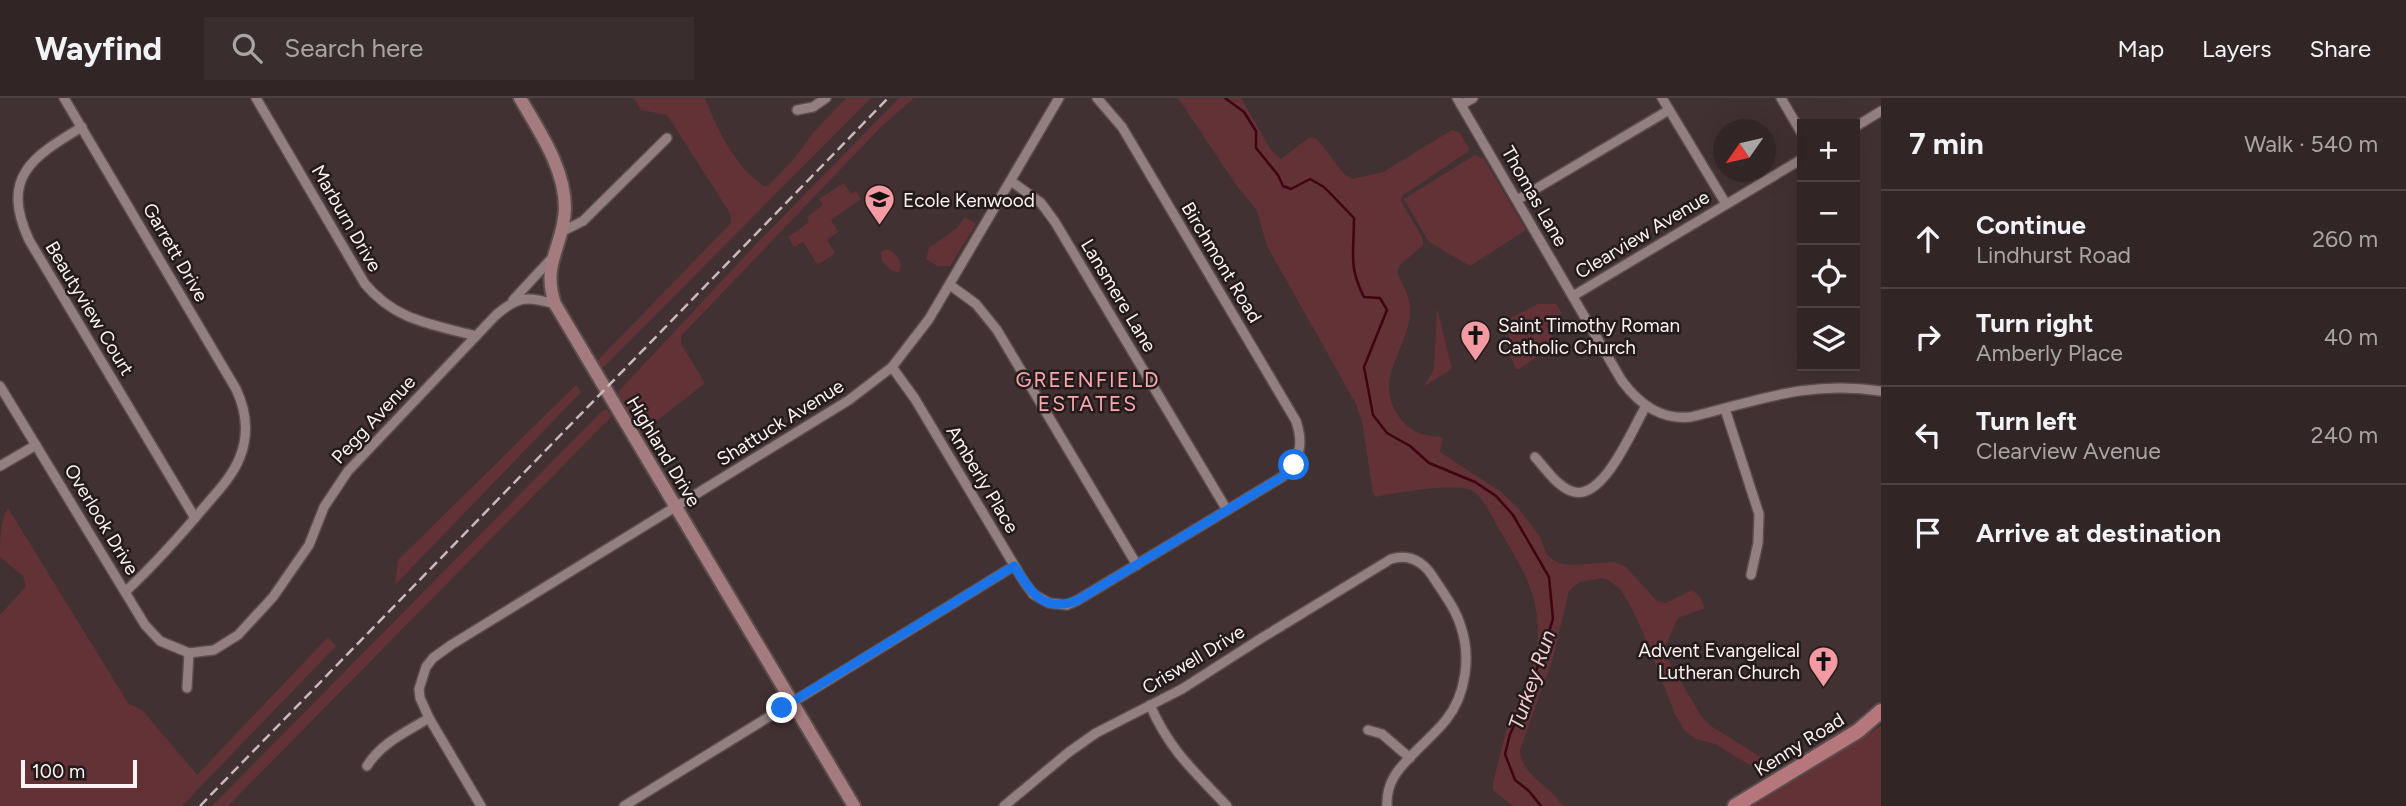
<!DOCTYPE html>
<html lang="en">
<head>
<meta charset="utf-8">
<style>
  body { margin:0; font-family:Figtree,sans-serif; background:#3a2d2e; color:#f1f3f6 }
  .controls { position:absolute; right:21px; top:21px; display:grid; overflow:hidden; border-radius:0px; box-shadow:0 7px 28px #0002 }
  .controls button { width:63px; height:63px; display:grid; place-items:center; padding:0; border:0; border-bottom:2px solid #4d4243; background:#322526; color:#f1f3f6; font:35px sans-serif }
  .compass { position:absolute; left:1713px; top:21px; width:63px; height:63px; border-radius:50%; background:#322526; box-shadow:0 7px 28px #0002; rotate:236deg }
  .scale { position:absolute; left:21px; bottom:18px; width:116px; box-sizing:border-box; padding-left:7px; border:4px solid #fdf2f2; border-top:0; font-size:19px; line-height:24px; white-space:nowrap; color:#fdf2f2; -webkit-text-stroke:5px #231b1b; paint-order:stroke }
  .stop { position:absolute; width:21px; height:21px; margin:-16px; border:5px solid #1a73e8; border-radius:50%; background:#fff }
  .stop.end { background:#1a73e8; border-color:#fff; box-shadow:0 2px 7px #0008 }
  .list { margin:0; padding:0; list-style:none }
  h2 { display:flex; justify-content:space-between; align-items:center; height:91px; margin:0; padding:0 28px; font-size:30px }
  h2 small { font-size:23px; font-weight:400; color:#a8a5a7 }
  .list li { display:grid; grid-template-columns:46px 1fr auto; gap:21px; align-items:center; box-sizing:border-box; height:98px; padding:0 28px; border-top:2px solid #4d4243 }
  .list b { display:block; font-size:26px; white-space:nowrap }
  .list p { margin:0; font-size:23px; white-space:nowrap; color:#a8a5a7 }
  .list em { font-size:23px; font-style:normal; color:#a8a5a7 }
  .icon { flex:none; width:38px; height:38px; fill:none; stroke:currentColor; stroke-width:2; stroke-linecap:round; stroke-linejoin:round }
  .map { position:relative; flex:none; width:1881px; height:708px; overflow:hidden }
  header { display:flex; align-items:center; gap:42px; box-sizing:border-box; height:98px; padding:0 35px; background:#322526; border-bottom:2px solid #4d4243 }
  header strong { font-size:33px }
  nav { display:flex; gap:38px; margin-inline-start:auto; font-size:24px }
  .search { width:490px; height:63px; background:#3a2d2e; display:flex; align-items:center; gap:18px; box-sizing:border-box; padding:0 24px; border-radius:0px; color:#a8a5a7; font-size:26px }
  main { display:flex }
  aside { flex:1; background:#322526 }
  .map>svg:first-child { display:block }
  .green { fill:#623237 }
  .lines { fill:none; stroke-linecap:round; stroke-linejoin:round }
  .stream { stroke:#3f0311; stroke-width:2.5 }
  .street-casing { stroke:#5b4d4e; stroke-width:12 }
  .secondary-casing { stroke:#5b4d4e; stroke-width:16 }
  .primary-casing { stroke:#5b4d4e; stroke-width:18 }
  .street { stroke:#947f80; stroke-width:9 }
  .secondary { stroke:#a47b7e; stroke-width:12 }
  .primary { stroke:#b5777c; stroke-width:14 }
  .rail { stroke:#c8bbbb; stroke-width:2.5; stroke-dasharray:10 5; stroke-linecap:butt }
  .route { stroke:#1a73e8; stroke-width:9 }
  .labels { text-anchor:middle; stroke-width:5; stroke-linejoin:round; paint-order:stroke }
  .street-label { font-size:19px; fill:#fdf2f2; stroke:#231b1b }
  .poi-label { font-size:19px; fill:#fdf2f2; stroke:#231b1b; text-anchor:start }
  .neighbourhood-label { font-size:21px; letter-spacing:2px; fill:#fba7ad; stroke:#231b1b }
  .water-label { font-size:21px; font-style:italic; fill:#f7cdcf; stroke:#231b1b }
</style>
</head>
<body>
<header>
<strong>Wayfind</strong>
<div class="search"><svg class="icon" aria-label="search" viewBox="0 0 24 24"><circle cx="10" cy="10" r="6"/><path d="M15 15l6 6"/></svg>Search here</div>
<nav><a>Map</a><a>Layers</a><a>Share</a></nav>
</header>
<main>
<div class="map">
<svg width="1881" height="708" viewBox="0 0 1881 708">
  <rect width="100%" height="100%" fill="#423132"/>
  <g class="green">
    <path d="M634,0H705C716,30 737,71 764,88L769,87L794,61L813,35L846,0H871L604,269H599L596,264L731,125L730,115L667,17L641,12Z"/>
    <polygon points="899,0 914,0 882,28 681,238 681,246 705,285 640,336 618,299 619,293 759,143"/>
    <path d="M1178,0H1241L1271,52L1281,61L1310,39L1317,41L1344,76L1352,81L1383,74L1452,32L1459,34L1470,52L1402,98L1401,103L1423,141V147L1399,168L1397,175C1402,186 1410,198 1410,211C1411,250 1370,280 1400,320C1410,335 1426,338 1443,339L1440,354L1501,394L1518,410L1539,437L1547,457L1558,465L1570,467L1615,464L1626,469L1657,503L1666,505L1692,492L1700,499L1705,510L1678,520L1663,553L1701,618L1711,628L1775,668L1763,675L1715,646L1695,641L1684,632L1675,616L1642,532L1630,507L1620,491L1608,482L1602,480L1579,484L1569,493L1553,560L1520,652C1520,677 1551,688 1563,708H1513L1493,692V685C1498,666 1502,647 1508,628C1516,603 1532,581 1536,554C1545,502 1521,468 1496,426C1490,415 1482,398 1471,392C1458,385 1393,394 1376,399L1373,395L1362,323L1355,304L1267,148L1257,113L1234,84Z"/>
    <polygon points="1475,57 1484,61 1526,132 1470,168 1429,144 1404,101"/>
    <polygon points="844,85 851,96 856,93 861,101 831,122 838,134 827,142 835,155 818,167 803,144 794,149 788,139 809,124 807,119 823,107 819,101"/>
    <polygon points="965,119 976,126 950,168 937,168 926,161 929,150 957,130"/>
    <path d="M886,151C895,154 904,164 899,174L892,173L882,163L881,154Z"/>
    <polygon points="1538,206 1556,206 1562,215 1546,227 1556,247 1519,271 1516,271 1511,260 1507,222"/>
    <polygon points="1437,210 1452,271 1424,288 1434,271"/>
    <polygon points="576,287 581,294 395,487 398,462"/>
    <polygon points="606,311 612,318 228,708 212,708 601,314"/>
    <path d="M8,410L128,605L143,613L197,677L328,539L336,548L182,708H0V517L26,488L23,478L0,459C0,443 0,422 8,410Z"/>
    <polygon points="1881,628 1881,708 1752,708"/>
  </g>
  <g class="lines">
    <path class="stream" d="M1225,0L1244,14L1256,33V50L1278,77L1283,88L1291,91L1310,81L1324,89L1354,120C1354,154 1348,168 1364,199L1380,200L1387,212L1364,269L1373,317L1387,335L1410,348L1429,365L1475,384L1496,398L1513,417L1549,479L1553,521L1527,601L1510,636L1505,656L1515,682L1529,693L1541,708"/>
    <defs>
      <g id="street">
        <path d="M64,0L236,291C246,312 249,336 240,359C233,377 219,392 206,407C180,438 154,467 125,494"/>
        <path d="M256,0L365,186C396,223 432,226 476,238"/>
        <path d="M1457,0L1622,283C1640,307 1661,322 1691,319C1760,302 1808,282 1881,293"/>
        <polyline points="1662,0 1726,106"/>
        <polyline points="1781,0 1802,36"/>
        <polyline points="1461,7 1473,0"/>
        <polyline points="797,12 813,9 826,0"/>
        <path d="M82,29C32,59 0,79 29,142L195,420"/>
        <polyline points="1855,29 1881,13"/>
        <polyline points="1011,83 1041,105 1055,124 1227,412"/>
        <polyline points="1517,102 1669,12"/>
        <polyline points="561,134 583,123 667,40"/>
        <polyline points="950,187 976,206 997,232 1137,467"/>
        <polyline points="1573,198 1802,61"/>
        <polyline points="513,202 552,160"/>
        <path d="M892,269L915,301L1023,482L1033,496L1049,505L1067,507L1078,502L1282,379C1300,361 1304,347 1296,323L1122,29L1097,0"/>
        <path d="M0,288L145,527L160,543L189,555L214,552L238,537L273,499L309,447L324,409L348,373L496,217C518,198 527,198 555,206"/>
        <polyline points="1725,311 1759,416 1758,445 1751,477"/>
        <path d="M1535,359C1545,370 1556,387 1571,393C1603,406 1633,329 1646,308"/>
        <polyline points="0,368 36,347"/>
        <polyline points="187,590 189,555"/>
        <path d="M1150,607C1170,653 1194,673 1227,708"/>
        <polyline points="1368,632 1382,636 1410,660"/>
        <path d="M367,668C381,645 406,634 429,620"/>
        <polyline points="481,708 429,620 420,600 419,591 426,569 433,560 451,547 849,302 892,269 929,221 1059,0"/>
        <polyline points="624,708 1014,468"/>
        <path d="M1004,708L1069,654L1096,635L1182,591L1260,541L1391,461C1411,455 1425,465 1435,482C1445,497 1456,512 1461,529C1471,559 1466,597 1446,622C1437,633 1426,643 1416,653C1399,670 1386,683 1387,708"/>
      </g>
      <path id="secondary" d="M520,0C539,33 565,70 565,110C564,148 541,165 555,206L854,708"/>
      <polyline id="primary" points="1735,708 1858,633 1881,613"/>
    </defs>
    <use href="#street" class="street-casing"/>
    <use href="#secondary" class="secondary-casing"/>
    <use href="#primary" class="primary-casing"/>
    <use href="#street" class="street"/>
    <use href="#secondary" class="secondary"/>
    <use href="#primary" class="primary"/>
    <polyline class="rail" points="200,708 888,0"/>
  </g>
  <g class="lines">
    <path class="route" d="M782,610L1014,468C1031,494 1043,516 1078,502L1282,379L1294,367"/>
  </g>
  <defs>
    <symbol id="school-pin" viewBox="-11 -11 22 30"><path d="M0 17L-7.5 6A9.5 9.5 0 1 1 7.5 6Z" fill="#f49aa2" stroke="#231b1b"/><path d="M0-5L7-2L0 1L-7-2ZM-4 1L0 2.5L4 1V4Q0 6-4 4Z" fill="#111"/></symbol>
    <symbol id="church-pin" viewBox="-11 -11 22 30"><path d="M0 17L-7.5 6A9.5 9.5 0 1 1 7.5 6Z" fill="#f49aa2" stroke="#231b1b"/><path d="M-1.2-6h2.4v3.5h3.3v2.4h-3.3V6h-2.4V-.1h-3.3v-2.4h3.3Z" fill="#111"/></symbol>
  </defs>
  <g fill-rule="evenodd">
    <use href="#school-pin" x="862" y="84" width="35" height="47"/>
    <use href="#church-pin" x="1458" y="220" width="35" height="47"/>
    <use href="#church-pin" x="1806" y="546" width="35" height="47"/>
  </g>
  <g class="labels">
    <g class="street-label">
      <text transform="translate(1535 98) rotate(60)" y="7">Thomas Lane</text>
      <text transform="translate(347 120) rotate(60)" y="7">Marburn Drive</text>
      <text transform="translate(1642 136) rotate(-31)" y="7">Clearview Avenue</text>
      <text transform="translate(176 154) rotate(60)" y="7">Garrett Drive</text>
      <text transform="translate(1222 164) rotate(59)" y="7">Birchmont Road</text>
      <text transform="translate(1119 197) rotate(59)" y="7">Lansmere Lane</text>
      <text transform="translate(90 210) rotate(59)" y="7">Beautyview Court</text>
      <text transform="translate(373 321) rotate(-47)" y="7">Pegg Avenue</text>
      <text transform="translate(780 324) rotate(-32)" y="7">Shattuck Avenue</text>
      <text transform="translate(664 353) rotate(59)" y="7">Highland Drive</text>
      <text transform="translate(983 381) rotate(59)" y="7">Amberly Place</text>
      <text transform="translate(102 421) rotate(59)" y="7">Overlook Drive</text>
      <text transform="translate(1193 561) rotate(-31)" y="7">Criswell Drive</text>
      <text transform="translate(1799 646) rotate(-32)" y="7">Kenny Road</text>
    </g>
    <g class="poi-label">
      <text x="903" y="109">Ecole Kenwood</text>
      <text x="1498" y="234">Saint Timothy Roman<tspan x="1498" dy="22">Catholic Church</tspan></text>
      <text x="1800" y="559" text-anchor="end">Advent Evangelical<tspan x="1800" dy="22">Lutheran Church</tspan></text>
    </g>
    <g class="neighbourhood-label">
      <text x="1088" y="289">GREENFIELD<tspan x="1088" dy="24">ESTATES</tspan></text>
    </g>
    <g class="water-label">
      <text transform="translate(1532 582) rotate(-71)" y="7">Turkey Run</text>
    </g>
  </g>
</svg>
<div class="controls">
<button>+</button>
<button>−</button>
<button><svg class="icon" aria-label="locate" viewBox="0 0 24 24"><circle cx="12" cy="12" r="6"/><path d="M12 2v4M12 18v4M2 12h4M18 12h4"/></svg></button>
<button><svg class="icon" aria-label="layers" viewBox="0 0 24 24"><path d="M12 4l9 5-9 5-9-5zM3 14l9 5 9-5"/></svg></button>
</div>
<svg class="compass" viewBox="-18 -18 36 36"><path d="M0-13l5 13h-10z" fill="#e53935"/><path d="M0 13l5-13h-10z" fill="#a8a5a7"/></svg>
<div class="scale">100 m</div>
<div class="stop" style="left:1294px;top:367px"></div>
<div class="stop end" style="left:782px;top:610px"></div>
</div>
<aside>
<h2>7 min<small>Walk · 540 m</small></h2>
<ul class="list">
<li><svg class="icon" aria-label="ahead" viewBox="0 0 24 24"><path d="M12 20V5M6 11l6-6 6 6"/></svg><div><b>Continue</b><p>Lindhurst Road</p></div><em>260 m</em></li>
<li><svg class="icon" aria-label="right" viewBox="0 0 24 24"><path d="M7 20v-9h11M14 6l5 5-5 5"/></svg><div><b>Turn right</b><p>Amberly Place</p></div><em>40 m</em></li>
<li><svg class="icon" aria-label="left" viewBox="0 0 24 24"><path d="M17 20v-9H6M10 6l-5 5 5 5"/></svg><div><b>Turn left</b><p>Clearview Avenue</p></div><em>240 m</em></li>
<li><svg class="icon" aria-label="arrive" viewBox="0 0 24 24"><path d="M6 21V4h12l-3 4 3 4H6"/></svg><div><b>Arrive at destination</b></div></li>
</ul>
</aside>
</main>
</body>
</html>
